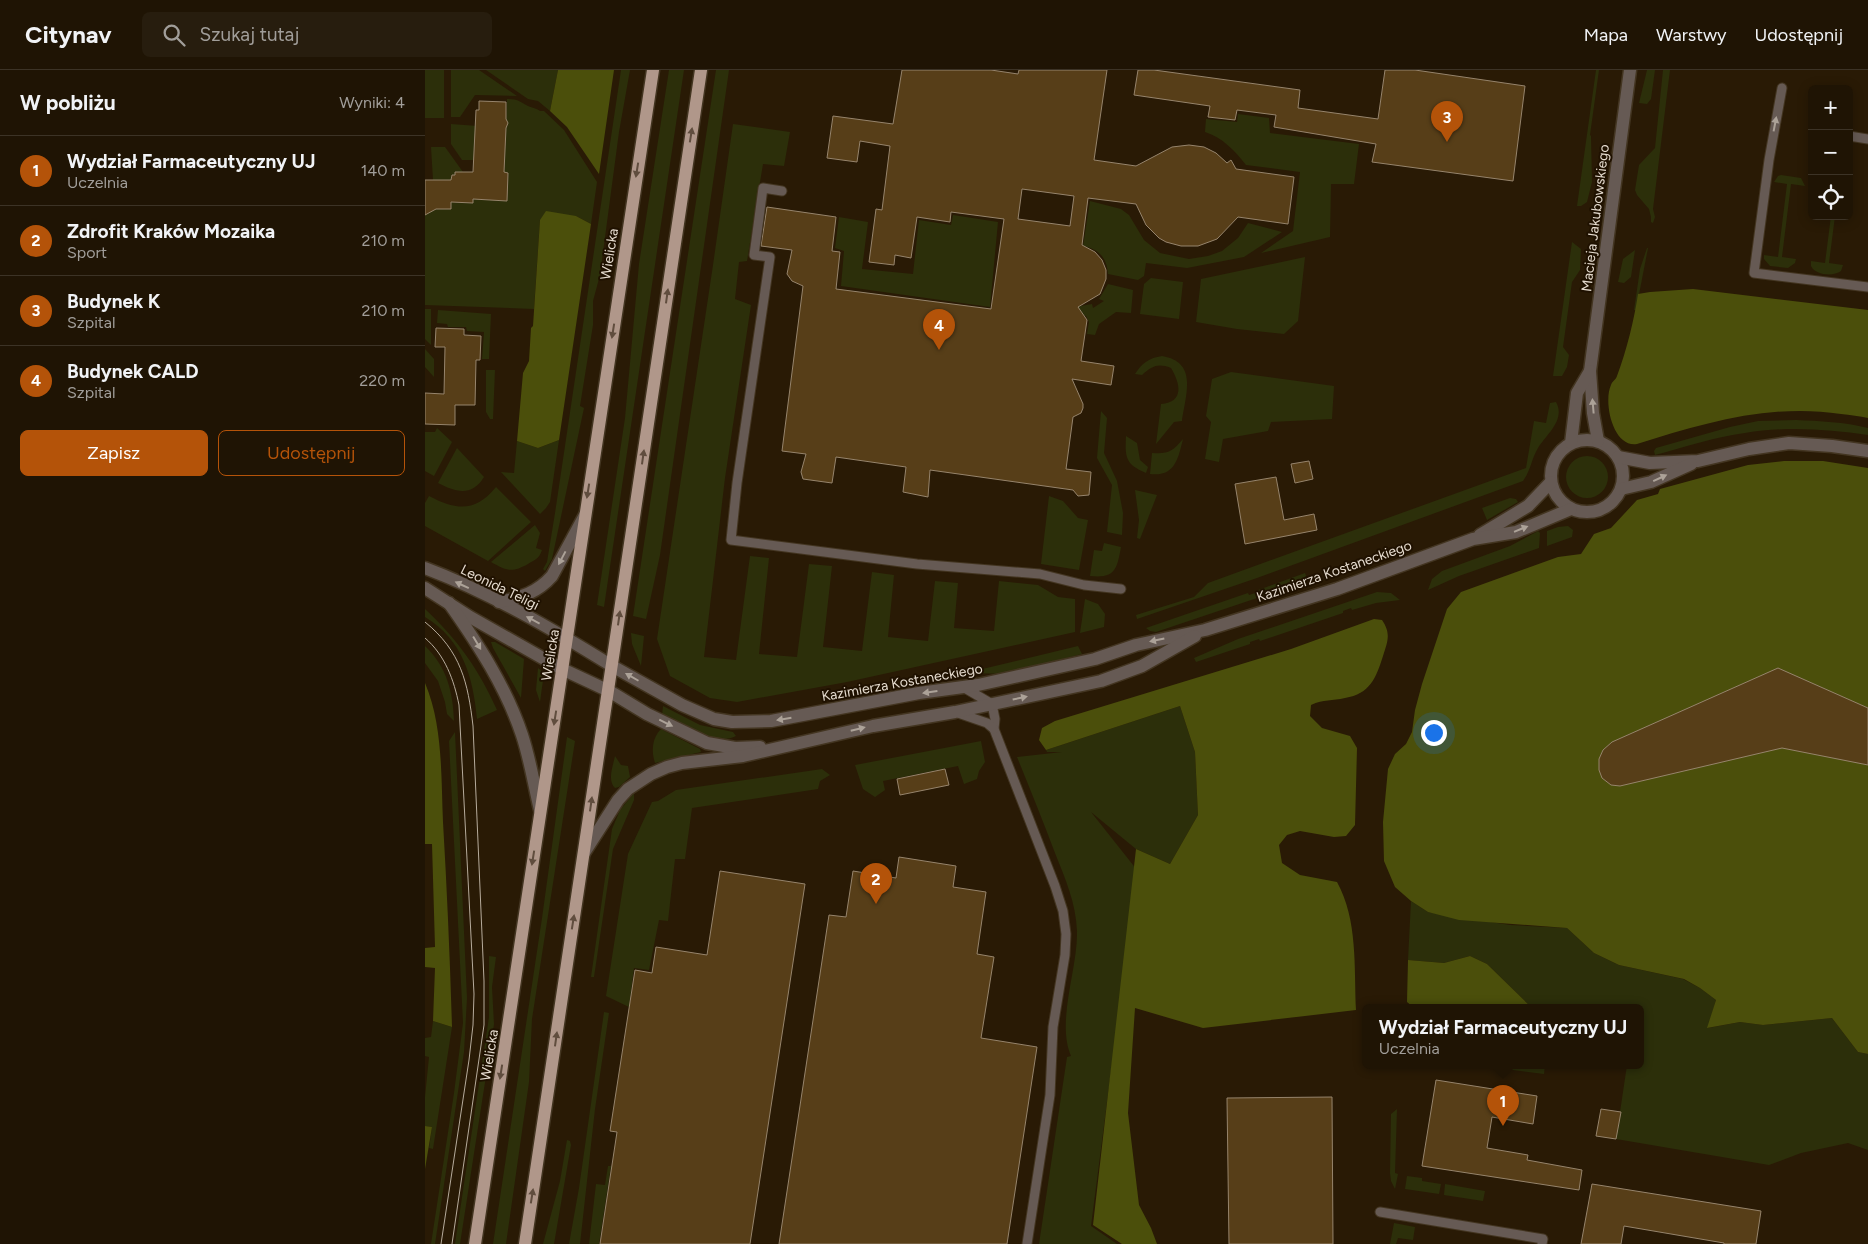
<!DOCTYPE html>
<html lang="pl">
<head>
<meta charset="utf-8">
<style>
  body { margin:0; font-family:Figtree,sans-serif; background:#271d0e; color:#f1f3f6 }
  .controls { position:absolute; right:15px; top:15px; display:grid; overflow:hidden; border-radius:8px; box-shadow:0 2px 12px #0003 }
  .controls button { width:45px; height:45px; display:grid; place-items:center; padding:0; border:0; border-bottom:1px solid #3c3326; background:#1f1404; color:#f1f3f6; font:25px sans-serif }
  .you { position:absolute; left:1008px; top:662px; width:18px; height:18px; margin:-12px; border:4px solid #fff; border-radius:50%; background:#1a73e8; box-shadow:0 0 0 8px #1a73e833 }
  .badge { display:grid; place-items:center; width:32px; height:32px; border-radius:50%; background:#b45309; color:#fff; font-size:16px; font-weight:700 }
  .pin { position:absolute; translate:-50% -41px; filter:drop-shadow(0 1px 2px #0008) }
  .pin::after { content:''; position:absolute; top:26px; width:18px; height:15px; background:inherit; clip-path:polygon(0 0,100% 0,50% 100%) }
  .popup { position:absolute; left:937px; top:934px; width:282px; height:65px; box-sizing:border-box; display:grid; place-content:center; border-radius:8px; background:#1f1404; filter:drop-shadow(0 1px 4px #0005); font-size:16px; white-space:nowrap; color:#a19e9a }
  .popup b { font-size:19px; color:#f1f3f6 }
  .popup::after { content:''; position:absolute; left:50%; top:100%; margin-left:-10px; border:10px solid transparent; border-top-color:#1f1404 }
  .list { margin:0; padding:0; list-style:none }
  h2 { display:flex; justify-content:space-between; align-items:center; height:65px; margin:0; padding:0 20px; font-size:21px }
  h2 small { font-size:16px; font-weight:400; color:#a19e9a }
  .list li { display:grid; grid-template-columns:32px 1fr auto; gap:15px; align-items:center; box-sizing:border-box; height:70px; padding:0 20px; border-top:1px solid #3c3326 }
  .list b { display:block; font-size:19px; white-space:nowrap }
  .list p { margin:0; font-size:16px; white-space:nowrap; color:#a19e9a }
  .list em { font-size:16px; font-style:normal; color:#a19e9a }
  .actions { display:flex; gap:10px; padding:15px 20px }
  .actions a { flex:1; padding:11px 0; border:1px solid #b45309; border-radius:8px; text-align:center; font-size:18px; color:#b45309 }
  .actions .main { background:#b45309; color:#fff }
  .icon { flex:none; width:28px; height:28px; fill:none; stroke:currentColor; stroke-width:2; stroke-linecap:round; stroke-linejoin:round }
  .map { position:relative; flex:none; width:1443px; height:1174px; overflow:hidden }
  header { display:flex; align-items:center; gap:30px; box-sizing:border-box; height:70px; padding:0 25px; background:#1f1404; border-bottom:1px solid #3c3326 }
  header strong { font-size:24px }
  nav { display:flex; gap:28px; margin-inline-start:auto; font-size:18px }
  .search { width:350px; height:45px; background:#271d0e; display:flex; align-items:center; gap:12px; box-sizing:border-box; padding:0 18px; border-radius:8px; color:#a19e9a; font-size:19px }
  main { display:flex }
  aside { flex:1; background:#1f1404 }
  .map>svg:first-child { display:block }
  .green { fill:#2c2f0a }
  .forest { fill:#4b4f0b }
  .building { fill:#573e18; stroke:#96846c; fill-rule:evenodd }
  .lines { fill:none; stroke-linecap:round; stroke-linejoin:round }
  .service-casing { stroke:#433521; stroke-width:11 }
  .minor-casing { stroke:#433521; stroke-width:15 }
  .tertiary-casing { stroke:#433521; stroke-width:15 }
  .primary-casing { stroke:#433521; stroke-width:15 }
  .service { stroke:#665a54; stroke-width:9 }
  .minor { stroke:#665a54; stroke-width:12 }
  .tertiary { stroke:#665a54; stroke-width:12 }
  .primary { stroke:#b0978a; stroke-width:12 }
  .tram { stroke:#b7ac9d; stroke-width:1 }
  .oneway { fill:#aca298 }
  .oneway2 { fill:#604d3e }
  .labels { text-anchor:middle; stroke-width:4; stroke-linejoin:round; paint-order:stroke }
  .street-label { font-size:14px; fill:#e6dccf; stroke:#1f1100 }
</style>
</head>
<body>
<header>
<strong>Citynav</strong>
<div class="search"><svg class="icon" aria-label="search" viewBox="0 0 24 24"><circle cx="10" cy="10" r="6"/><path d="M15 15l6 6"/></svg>Szukaj tutaj</div>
<nav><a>Mapa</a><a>Warstwy</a><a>Udostępnij</a></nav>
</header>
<main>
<aside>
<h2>W pobliżu<small>Wyniki: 4</small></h2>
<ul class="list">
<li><span class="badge">1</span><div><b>Wydział Farmaceutyczny UJ</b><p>Uczelnia</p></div><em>140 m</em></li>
<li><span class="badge">2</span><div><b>Zdrofit Kraków Mozaika</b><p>Sport</p></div><em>210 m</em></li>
<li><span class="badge">3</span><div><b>Budynek K</b><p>Szpital</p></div><em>210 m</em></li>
<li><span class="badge">4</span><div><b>Budynek CALD</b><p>Szpital</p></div><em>220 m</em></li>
</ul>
<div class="actions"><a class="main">Zapisz</a><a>Udostępnij</a></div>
</aside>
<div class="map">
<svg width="1443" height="1174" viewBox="0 0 1443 1174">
  <rect width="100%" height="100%" fill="#291a05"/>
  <g class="green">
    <rect x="0" y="0" width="19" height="48"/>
    <polygon points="26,0 54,0 92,26 50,25 35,47 26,47"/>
    <polygon points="61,0 133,0 125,41 113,31 103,29"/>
    <polygon points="196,0 205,0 194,62 175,205 168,231 168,255 155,336 159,338 127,489 120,501 118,499 122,492 130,443"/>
    <polygon points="244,0 259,0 179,537 172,535 200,348 214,194"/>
    <polygon points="291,0 304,0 235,485 221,549 208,546"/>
    <polygon points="1171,0 1174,0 1165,65 1166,66 1167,112 1162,132 1156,136 1152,136"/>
    <polygon points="1222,0 1230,0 1226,29 1222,34 1214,33"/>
    <polygon points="1238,0 1245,0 1228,139 1230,147 1228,153 1226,152 1226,147 1224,139 1212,125 1210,120 1214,95 1230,78"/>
    <path d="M82,29C94,29 93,31 103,36C108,38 111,38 115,41H119L139,60L172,112L166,154L151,146L115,150L109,239L0,235V141L9,139H26V132L48,133L49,120L55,130H82L83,103L79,102Z"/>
    <path d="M813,44L844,48L845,63L934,74L929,114H906L905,167L836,183L868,161L875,102L821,95C809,80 798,68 780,62L781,49L812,52Z"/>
    <polygon points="26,54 53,56 52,68 49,68 49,76 52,83 49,83 49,90 37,90 26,74"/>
    <polygon points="308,54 365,62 359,96 338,94 322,191 314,192 310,229 326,235 300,408 279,587 311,590 325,486 344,488 334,584 372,587 384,494 407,496 398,577 437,581 447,502 469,505 463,567 503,571 510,511 533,513 529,558 569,561 574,511 613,515 633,527 650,529 650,562 422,612 312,632 285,628 245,606 232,569 288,195"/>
    <polygon points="6,77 20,77 38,102 30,102 30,105 27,105 26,110 8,110"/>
    <polygon points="1356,105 1376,108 1380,116 1366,114 1357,187 1371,189 1370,193 1363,198 1345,196 1339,189 1339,185 1353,187 1362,114 1349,112 1353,106"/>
    <path d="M665,131L696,139L704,145L719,170L735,183L764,189L783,186L797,181L813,168L823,153L857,162L819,187L762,198L721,193L719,206L713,210L683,204C682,188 674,179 658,176Z"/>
    <polygon points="528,145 573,152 565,237 416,216 419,181 410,178 414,147 443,152 437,199 488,204 494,150 526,155"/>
    <path d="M1406,146H1410L1404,193L1418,195L1416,201C1408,207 1390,205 1386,196V191L1400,193Z"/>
    <polygon points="1147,172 1156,179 1155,200 1147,212 1138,277 1144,285 1142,297 1137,306 1128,306"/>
    <polygon points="1222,178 1223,178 1211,240 1209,240 1215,199"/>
    <polygon points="1210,180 1206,207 1199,213 1193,212 1198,189"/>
    <polygon points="880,187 873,251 859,264 812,259 771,252 776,209"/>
    <polygon points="726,208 758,212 754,249 715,244 719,214"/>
    <polygon points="683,214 708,220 706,243 691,242 674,254 670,265 662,264 664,252 661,246 650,243 650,237 667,234 668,238 679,231 674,229"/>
    <polygon points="0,239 6,239 6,275 0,269"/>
    <polygon points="13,240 66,244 64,289 57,289 59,262 42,261 41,257 23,257 22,254 12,253"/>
    <polygon points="0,279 9,289 9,307 0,297"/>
    <path d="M737,286C773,292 761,324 757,351L749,352L731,374L736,334C760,332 755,313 746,298C733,293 727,296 717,305L710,304C717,293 724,288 737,286Z"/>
    <polygon points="61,300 70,300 68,349 65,349 61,342"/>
    <polygon points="806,302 909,316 907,349 846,352 843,361 798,369 794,392 780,389 786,352 781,346 787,309"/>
    <path d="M1131,332C1141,350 1121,365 1113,378C1106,390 1106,400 1098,411L832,508L712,549L711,545L769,527L783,513L1101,398L1109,351L1121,353L1125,333Z"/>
    <polygon points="676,341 682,348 679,383 692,411 698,443 697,465 682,462 687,415 672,388"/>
    <path d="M1371,350C1395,351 1419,352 1443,358V365C1402,359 1361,356 1320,363C1290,367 1260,377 1230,385L1229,381L1231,378L1305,357L1333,351Z"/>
    <polygon points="12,358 27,372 9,406 0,401 0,362 10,362"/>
    <path d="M701,366L712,373L715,390L723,397L721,403C700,394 700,387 701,366Z"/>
    <path d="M758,369C753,389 750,407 725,404L727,383C743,384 747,382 758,369Z"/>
    <polygon points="134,370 125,432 121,438 115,444 76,402 89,403 92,371 113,378"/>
    <path d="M32,378L59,407C47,427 30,422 13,413Z"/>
    <circle cx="1162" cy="407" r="21"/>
    <path d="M71,417L106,452L63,491L0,456V433L4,426C31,440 50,443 71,417Z"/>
    <polygon points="710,420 732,425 715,469 712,468 714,450"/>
    <polygon points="624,426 638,431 653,448 663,450 654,500 616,494"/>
    <polygon points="1085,428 1091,429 1093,432 1062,450 1057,438"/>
    <path d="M110,455L115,463L111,478L117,480C114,489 111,489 103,494C87,503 82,501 66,492Z"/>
    <polygon points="1143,456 1148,460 1147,467 1122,476 1122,461 1133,457"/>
    <polygon points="1113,461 1115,463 1114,478 1034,506 1003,520 1007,509 1017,501 1085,476"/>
    <path d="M679,473L696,477C692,498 691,509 665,506L669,480L677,481Z"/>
    <polygon points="880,503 883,511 731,562 725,561 721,558 817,525 823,523 824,525 833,522 833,520"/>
    <polygon points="952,522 966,523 975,530 951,533 927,540 926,538 918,541 918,543 835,571 834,569 825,572 825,574 771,592 769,588 813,569"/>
    <polygon points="660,529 673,534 680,544 679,557 655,563"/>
    <path d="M0,539C33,570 53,598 72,640L52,649C48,607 38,570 0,547Z"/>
    <polygon points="206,563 219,566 216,596 207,574"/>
    <polygon points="66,572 70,572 99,589 96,628 68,578"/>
    <path d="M0,576C22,597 28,622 29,651L22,644L20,632L13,611L0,593Z"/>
    <polygon points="653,576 657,584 580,604 549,603 549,601"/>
    <polygon points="113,598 119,603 115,632 111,620"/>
    <path d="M238,636L275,655L308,662L311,666C291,677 256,654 237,645Z"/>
    <path d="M755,636L770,682L773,745L745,794L711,779L666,742L712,800L666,1156L692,1174H614L642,987L646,986C631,951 653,899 652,861C651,833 640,808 630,783C618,751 605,719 592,687L637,682H622L621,680Z"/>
    <path d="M236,659L275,679L276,682L230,693C226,681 227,668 236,659Z"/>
    <polygon points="30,662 42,928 39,982 10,1174 6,1174 29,1023 38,953 24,671"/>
    <polygon points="142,667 150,671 107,949 104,1012 81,1174 68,1174 117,848"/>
    <polygon points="556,671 560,692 554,701 552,709 539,714 533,696 458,711 460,720 450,727 438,719 430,695"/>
    <path d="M190,686L196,695L203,696L205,707L194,717L190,718C182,710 188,696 190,686Z"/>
    <polygon points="397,699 405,705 395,711 393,719 267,738 260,789 250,789 243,851 234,850 224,900 209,898 204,937 181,926 203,784 227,732 233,731 251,720"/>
    <polygon points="209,723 209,730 188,779 169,907 166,907 187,759 195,740"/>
    <polygon points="986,831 1003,842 1085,855 1142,858 1169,883 1194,895 1258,909 1275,918 1291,930 1283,958 1315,952 1338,955 1407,948 1433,982 1443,984 1443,1080 1423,1073 1376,1083 1344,1095 1191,1069 1202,995 1216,995 1216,937 1106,937 1062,894 1045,886 1019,893 983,890"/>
    <polygon points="64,886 71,887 67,917 69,954 35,1174 30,1174 64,947"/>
    <polygon points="179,942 184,943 170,1039 155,1174 144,1174 154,1118"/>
    <polygon points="8,951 27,957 8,1079 4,1078 7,1057 0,1056 0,1027 4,987 0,986 0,968 6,967"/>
    <polygon points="1074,995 1120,995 1119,1004 1073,998"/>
    <polygon points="972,1039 970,1103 973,1104 970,1119 966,1111 965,1103 966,1044"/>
    <polygon points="142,1070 145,1071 146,1075 129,1174 118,1174 135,1111"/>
    <polygon points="183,1096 186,1096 174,1174 164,1174 171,1114 180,1115"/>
    <polygon points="982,1106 997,1108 997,1111 1016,1114 1014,1124 980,1119"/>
    <polygon points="1020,1114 1060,1121 1058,1131 1019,1125"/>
    <polygon points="969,1153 990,1157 988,1170 973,1168 971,1174 965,1174"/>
  </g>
  <g class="forest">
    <polygon points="133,0 189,0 174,104 142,57 125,41"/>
    <polygon points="121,141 151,146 166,154 134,370 113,378 92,371 98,303 104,291 106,258 108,256 115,150"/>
    <path d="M1268,219L1443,240V348C1435,346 1425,345 1416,344C1346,333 1279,353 1212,374C1188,378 1178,332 1186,315C1187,311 1191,310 1192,306C1202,279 1209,250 1213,224L1225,222Z"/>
    <polygon points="1359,391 1398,391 1443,398 1443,984 1433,982 1407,948 1338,955 1315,952 1282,958 1291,930 1275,918 1259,909 1194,895 1169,883 1142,858 1034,850 1003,842 986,831 970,817 959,791 958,752 963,699 970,684 981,674 987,662 990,640 997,614 1022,539 1036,522 1133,487 1156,484 1169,464 1186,458 1212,430 1233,424 1235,419 1323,395"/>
    <path d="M949,549L957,550C966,563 963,571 958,586C951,608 945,624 920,628C907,631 899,629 886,635L885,646L897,658L925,666L932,678L930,755L921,766L909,767L875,761L862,765L854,775L857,793L875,805L912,812C933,850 929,897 931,940L778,958L710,938L703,1043L714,1135L726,1158L732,1174H697L668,1155L711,779L745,794L773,745L770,682L755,636L621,680L614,670L617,658L630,651L866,579Z"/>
    <path d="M0,613C18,655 16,706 18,752C22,820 25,888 27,957L8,951L10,898L0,897V878L10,877L7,774H0Z"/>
    <polygon points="1045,886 1062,894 1106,937 988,937 982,932 983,890 1019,893"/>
    <polygon points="0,1056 7,1057 0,1099"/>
  </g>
  <g class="building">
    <path d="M477,0H566L593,4L594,0H682L669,90L711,96L747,77L764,75L779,77L791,83L802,93L806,90L811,99L869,107L863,154L813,147L792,169L773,176H756L741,172L734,168L721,155L711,134L663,128L657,175L670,182L677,190L681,200V209L675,224L653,237L662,250L656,291L689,296L686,315L647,309L658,334V338L656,343L648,347L641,399L666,402L664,425L653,426L648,420L505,400L503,427L478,422L481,397L411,387L407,413L378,409L376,402L381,384L357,381L378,216L367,211L362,204L367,180L336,176L342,137L411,147L407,181L415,182L411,219L566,239L579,149L526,142L525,152L492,147L486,188L470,185L469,195L444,192L451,139L457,140L465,76L435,71L432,92L402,88L408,46L468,54ZM597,119L649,126L645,156L593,149Z"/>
    <polygon points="713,0 729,0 875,20 873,38 953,49 960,0 990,0 1100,16 1088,111 947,92 951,74 849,57 851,45 812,40 810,50 783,47 785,36 709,25"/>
    <polygon points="54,31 81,32 81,49 83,53 81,58 79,102 83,103 82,131 48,129 48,133 26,132 26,139 11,139 0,145 0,110 26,110 27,105 30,105 30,102 48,102 51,40 54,40"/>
    <polygon points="11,258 39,259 39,265 56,266 55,290 51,290 50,335 30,335 30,355 0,354 0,323 19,324 20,277 10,277"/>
    <polygon points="884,391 888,409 870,413 866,394"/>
    <polygon points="851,407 859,450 889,444 892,460 820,474 810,414"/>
    <polygon points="1353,598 1443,638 1443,695 1357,678 1195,716 1186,715 1177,708 1174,700 1174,689 1178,680 1187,672"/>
    <polygon points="520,699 524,715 475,725 472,709"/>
    <polygon points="474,787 531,796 528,817 561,822 552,884 569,887 556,968 612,977 582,1174 354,1174 404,845 421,847 428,801 471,808"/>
    <polygon points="295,801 380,814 325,1174 175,1174 192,1062 185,1061 210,900 227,903 231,877 282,885"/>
    <polygon points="1011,1010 1112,1026 1108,1054 1067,1047 1062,1078 1103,1085 1102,1090 1157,1100 1154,1120 997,1096"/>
    <polygon points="907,1027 908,1174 804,1174 802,1028"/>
    <polygon points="1176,1039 1196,1042 1191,1069 1171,1066"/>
    <polygon points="1167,1114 1336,1141 1331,1174 1299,1174 1299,1173 1199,1156 1196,1174 1156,1174"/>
  </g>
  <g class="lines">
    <defs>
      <g id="service">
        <polyline points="1357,18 1344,90 1329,203 1443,217"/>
        <polyline points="1424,66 1443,69"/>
        <polyline points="357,121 338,118 329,185 345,187 312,413 306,470 492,494 615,504 659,515 696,519"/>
        <polyline points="538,617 567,634 570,649 569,659 630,816 638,841 641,864 640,885 628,957 625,1025 602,1174"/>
        <polyline points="533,643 562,653 569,659"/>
        <polyline points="955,1142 1118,1169 1117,1174"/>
      </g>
      <g id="minor">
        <circle cx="1162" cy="406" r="36"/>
        <polyline points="1173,371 1168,343 1165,301 1205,0"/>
        <polyline points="1146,373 1152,323 1165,301"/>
        <polyline points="1193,387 1225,393 1273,391 1324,379 1364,373 1407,376 1443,381"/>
        <polyline points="1196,419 1226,412 1266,394"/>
        <polyline points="1055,465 1103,436 1126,412"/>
        <polyline points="187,596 257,635 289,649 307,652 346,651 494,623 553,615 670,589 711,575 780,560 912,519 1048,469 1091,462 1146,439"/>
        <polyline points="184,621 222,644 282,673 310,678 335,677"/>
        <polyline points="159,783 193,730 203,719 226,704 242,697 257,693 318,686 448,656 530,642 676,611 717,596 770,566"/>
      </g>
      <g id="tertiary">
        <path d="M0,498C64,522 129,560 187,596"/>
        <polyline points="0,518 45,547 137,599 184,621"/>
        <path d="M74,532C96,528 113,522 127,506L160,445"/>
        <path d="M24,533C53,574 81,617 97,665C105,689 109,715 115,740"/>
      </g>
      <g id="primary">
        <polyline points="50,1174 228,0"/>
        <polyline points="100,1174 276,0"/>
      </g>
    </defs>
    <use href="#service" class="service-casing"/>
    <use href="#minor" class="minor-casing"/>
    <use href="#tertiary" class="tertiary-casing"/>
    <use href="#primary" class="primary-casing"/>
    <use href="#service" class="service"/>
    <use href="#minor" class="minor"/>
    <use href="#tertiary" class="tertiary"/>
    <use href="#primary" class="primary"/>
    <g class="tram">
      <path d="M0,552C36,581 43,613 48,656L59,911V955L27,1174"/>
      <path d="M0,568C20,585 29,610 34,635L49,924L48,955L44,990L16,1174"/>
    </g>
  </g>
  <defs><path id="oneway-solid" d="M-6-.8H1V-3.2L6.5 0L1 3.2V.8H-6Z" transform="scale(1.25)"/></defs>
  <g class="oneway">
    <use href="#oneway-solid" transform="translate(1350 54) rotate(-79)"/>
    <use href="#oneway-solid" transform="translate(1168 336) rotate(-95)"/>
    <use href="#oneway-solid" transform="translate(1235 408) rotate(-25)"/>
    <use href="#oneway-solid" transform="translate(1096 459) rotate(-22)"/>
    <use href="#oneway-solid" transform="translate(137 488) rotate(118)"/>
    <use href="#oneway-solid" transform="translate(37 515) rotate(-155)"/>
    <use href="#oneway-solid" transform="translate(108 550) rotate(-152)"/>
    <use href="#oneway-solid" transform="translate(732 570) rotate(168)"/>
    <use href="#oneway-solid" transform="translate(52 573) rotate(59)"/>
    <use href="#oneway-solid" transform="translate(207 607) rotate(-150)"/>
    <use href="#oneway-solid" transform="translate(505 622) rotate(172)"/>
    <use href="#oneway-solid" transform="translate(595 628) rotate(-12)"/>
    <use href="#oneway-solid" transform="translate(359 649) rotate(171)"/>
    <use href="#oneway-solid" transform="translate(241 653) rotate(26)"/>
    <use href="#oneway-solid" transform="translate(433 659) rotate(-14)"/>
  </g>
  <g class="oneway2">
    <use href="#oneway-solid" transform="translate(266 65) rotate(-81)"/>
    <use href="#oneway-solid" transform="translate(212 100) rotate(99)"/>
    <use href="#oneway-solid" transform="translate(242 226) rotate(-82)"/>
    <use href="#oneway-solid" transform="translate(188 261) rotate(99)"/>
    <use href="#oneway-solid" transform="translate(218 387) rotate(-82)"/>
    <use href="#oneway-solid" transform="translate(163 421) rotate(99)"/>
    <use href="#oneway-solid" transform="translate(194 548) rotate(-82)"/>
    <use href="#oneway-solid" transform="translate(130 648) rotate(99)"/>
    <use href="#oneway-solid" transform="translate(166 734) rotate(-82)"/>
    <use href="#oneway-solid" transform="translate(108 788) rotate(99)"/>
    <use href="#oneway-solid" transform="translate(148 852) rotate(-81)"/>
    <use href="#oneway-solid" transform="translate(131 969) rotate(-82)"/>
    <use href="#oneway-solid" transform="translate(76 1002) rotate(99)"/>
    <use href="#oneway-solid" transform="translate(107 1126) rotate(-81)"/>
  </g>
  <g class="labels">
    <g class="street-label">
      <text transform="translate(1170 148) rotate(-83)" y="5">Macieja Jakubowskiego</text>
      <text transform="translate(184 184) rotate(-81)" y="5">Wielicka</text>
      <text transform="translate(909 501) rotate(-19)" y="5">Kazimierza Kostaneckiego</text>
      <text transform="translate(75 517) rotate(26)" y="5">Leonida Teligi</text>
      <text transform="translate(125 585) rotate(-81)" y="5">Wielicka</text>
      <text transform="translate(477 612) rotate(-10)" y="5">Kazimierza Kostaneckiego</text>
      <text transform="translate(64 985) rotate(-81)" y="5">Wielicka</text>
    </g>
  </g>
</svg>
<div class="controls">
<button>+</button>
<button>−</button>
<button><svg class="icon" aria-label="locate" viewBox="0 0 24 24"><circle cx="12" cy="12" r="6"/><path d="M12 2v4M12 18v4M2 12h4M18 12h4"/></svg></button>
</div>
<div class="you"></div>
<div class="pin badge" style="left:1078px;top:1056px">1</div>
<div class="popup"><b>Wydział Farmaceutyczny UJ</b>Uczelnia</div>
<div class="pin badge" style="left:451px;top:834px">2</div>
<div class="pin badge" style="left:1022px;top:72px">3</div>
<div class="pin badge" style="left:514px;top:280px">4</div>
</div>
</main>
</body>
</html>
